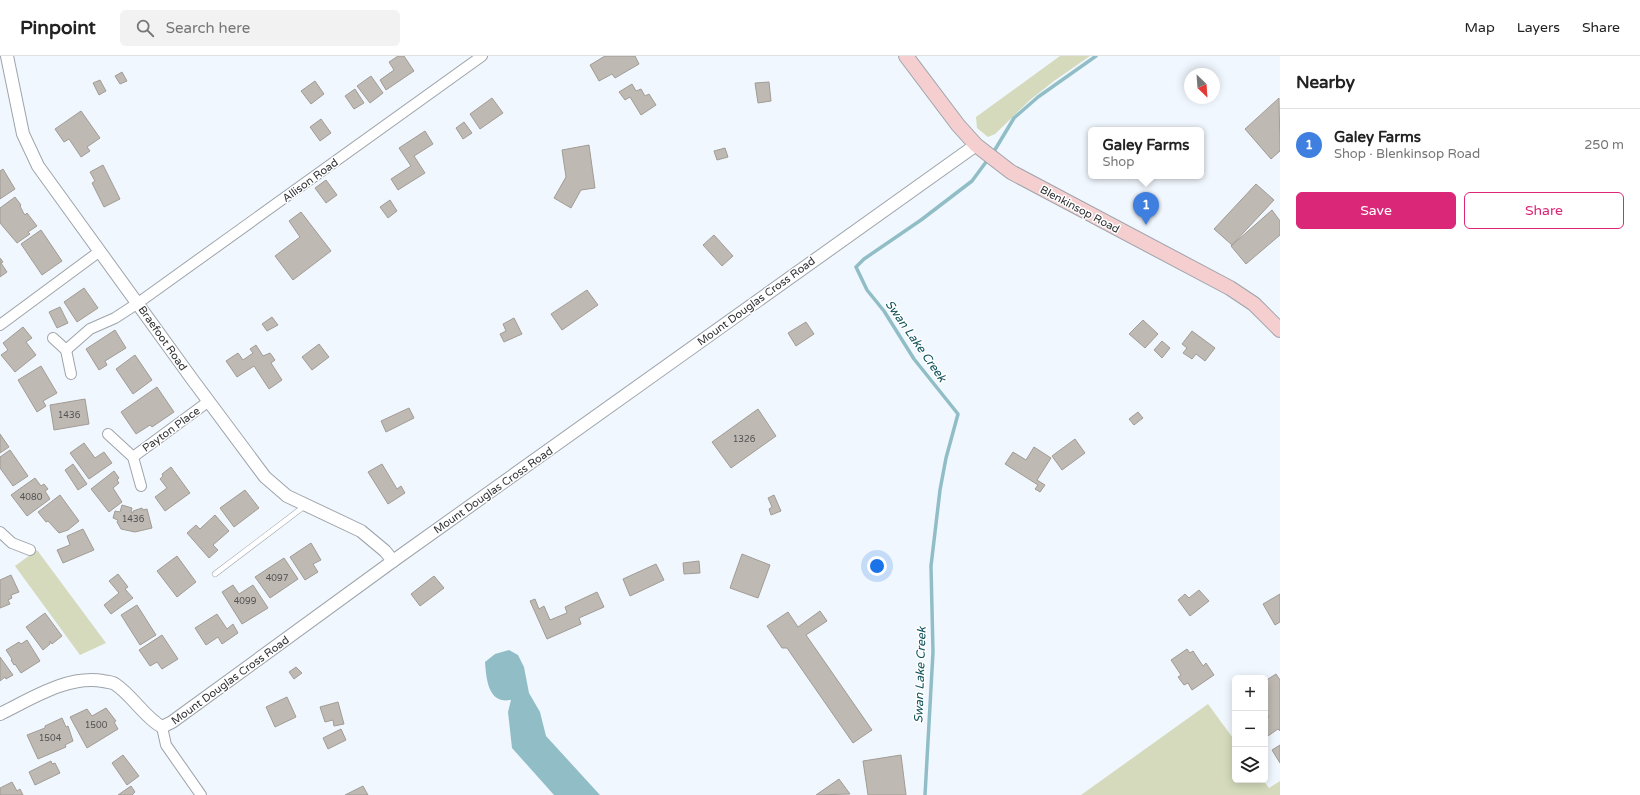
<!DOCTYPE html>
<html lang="en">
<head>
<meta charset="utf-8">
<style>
  body { margin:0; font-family:"Varela Round",sans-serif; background:#f2f2f2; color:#222 }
  .controls { position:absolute; right:12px; bottom:12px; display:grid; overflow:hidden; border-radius:6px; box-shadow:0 2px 10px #0003 }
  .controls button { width:36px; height:36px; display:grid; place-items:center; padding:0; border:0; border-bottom:1px solid #e0e0e0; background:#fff; color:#222; font:20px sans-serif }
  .compass { position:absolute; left:1184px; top:12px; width:36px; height:36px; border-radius:50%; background:#fff; box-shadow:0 2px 10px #0003; rotate:155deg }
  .you { position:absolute; left:877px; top:510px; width:14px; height:14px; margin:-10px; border:3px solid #fff; border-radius:50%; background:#1a73e8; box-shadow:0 0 0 6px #1a73e833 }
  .badge { display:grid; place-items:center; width:26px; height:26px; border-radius:50%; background:#db2777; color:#fff; font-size:13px; font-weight:700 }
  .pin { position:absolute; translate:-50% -33px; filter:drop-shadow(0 1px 2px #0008) }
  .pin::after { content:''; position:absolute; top:21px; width:14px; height:12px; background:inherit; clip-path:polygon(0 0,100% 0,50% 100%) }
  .popup { position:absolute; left:1088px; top:71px; width:116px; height:52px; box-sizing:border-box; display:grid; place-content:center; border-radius:6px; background:#fff; filter:drop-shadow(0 1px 3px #0005); font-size:13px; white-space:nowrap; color:#767676 }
  .popup b { font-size:15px; color:#222 }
  .popup::after { content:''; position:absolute; left:50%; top:100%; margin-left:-8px; border:8px solid transparent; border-top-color:#fff }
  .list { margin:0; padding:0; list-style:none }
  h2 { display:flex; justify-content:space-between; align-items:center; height:52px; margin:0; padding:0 16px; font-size:17px }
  h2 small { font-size:13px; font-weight:400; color:#767676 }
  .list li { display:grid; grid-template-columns:26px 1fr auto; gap:12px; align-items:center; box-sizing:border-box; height:72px; padding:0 16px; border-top:1px solid #e0e0e0 }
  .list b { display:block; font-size:15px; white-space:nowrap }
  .list p { margin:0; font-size:13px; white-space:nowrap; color:#767676 }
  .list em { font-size:13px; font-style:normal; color:#767676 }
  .actions { display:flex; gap:8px; padding:12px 16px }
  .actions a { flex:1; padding:9px 0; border:1px solid #db2777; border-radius:6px; text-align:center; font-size:14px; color:#db2777 }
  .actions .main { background:#db2777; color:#fff }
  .icon { flex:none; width:22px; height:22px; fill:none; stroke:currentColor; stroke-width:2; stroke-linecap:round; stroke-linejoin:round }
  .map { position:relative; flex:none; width:1280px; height:739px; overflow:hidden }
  header { display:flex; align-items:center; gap:24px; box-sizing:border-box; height:56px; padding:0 20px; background:#fff; border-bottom:1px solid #e0e0e0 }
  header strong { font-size:19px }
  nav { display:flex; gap:22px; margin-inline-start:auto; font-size:14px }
  .search { width:280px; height:36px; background:#f2f2f2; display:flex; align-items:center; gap:10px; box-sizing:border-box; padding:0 14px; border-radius:6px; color:#767676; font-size:15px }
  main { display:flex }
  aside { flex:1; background:#fff }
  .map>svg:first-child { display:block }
  .green { fill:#d4dabb }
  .water { fill:#91bec6 }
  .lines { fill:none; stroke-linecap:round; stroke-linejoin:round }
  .stream { stroke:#91bec6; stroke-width:3.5 }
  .building { fill:#beb9b2; stroke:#a19c95 }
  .service-casing { stroke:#9ea4aa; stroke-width:6 }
  .minor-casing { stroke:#9ea4aa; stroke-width:12 }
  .tertiary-casing { stroke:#9ea4aa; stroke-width:14 }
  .secondary-casing { stroke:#9ea4aa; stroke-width:16 }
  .service { stroke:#fff; stroke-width:5 }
  .minor { stroke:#fff; stroke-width:10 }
  .tertiary { stroke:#fff; stroke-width:12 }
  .secondary { stroke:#f5ced0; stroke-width:14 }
  .labels { text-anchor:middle; stroke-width:3; stroke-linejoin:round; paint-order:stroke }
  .number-label { font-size:9px; fill:#545454 }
  .street-label { font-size:11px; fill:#303235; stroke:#fff }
  .water-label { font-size:12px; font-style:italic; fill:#11525b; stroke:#fff }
</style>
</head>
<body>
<header>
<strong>Pinpoint</strong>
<div class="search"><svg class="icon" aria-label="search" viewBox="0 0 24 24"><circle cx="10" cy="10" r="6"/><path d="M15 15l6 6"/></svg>Search here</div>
<nav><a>Map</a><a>Layers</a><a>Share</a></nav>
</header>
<main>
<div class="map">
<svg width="1280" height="739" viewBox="0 0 1280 739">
  <rect width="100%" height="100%" fill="#f1f7fe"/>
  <g class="green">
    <polygon points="1060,0 1090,0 1054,25 1030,44 995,78 988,81 977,72 976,61"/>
    <polygon points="37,494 106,587 80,599 15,510"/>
    <polygon points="1208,648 1235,685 1235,724 1263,724 1269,732 1280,725 1280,739 1081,739"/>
  </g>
  <path class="water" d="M509,594L518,599L524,611L529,637L540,656L546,680L600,739H554L512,692L508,656L511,644C509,644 505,645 502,644C487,641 486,618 485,606L495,598Z"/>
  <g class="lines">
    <g class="stream">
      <polyline points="993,97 1014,62 1038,41 1096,0"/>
      <polyline points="925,739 933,596 931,510 940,434 946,402 958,358 914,303 884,255 867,234 856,211 864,203 921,164 972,125 989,102"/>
    </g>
  </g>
  <g class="building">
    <polygon points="398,0 404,0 414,15 386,34 380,24 394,14 389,6"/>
    <polygon points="605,0 635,0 639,8 615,22 612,18 599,25 590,9"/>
    <polygon points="122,16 127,25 120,28 115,20"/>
    <polygon points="371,20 383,37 370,47 357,30"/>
    <polygon points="100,24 106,35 99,39 93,27"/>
    <polygon points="315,25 324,38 311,48 301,35"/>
    <polygon points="769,26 771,45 758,47 755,27"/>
    <polygon points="632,28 636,35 641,33 645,40 649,38 656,49 641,59 630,41 625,44 619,36"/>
    <polygon points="355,33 364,47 354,53 345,40"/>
    <polygon points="492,42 503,57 480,73 470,58"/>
    <polygon points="1279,42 1280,95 1271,103 1245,73"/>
    <polygon points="81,55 100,82 87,91 90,95 81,101 69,83 64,86 55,73"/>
    <polygon points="321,63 331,77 320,85 310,71"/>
    <polygon points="464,66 472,77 463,83 456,72"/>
    <polygon points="425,75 433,88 414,100 425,117 398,134 391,123 411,110 399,92"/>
    <polygon points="589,89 595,132 581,134 571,152 554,142 566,121 562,94"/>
    <polygon points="725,92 728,101 717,104 714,95"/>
    <polygon points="103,109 120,143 104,151 92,127 95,125 90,116"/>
    <polygon points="3,113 15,133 0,143 0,115"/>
    <polygon points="326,124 337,139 326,147 315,132"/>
    <polygon points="1256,128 1274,144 1232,189 1214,173"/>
    <polygon points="15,141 21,149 20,150 23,156 25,159 27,157 37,170 28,176 30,178 17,187 0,167 0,152"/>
    <polygon points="390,144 397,155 388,162 380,151"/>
    <polygon points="1272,154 1280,165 1280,179 1246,208 1231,190"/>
    <polygon points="301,156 331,195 293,224 275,200 300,181 289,165"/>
    <polygon points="41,174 62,205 42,219 21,188"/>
    <polygon points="714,179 733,200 722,210 703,189"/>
    <polygon points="0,202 3,206 1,207 7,216 0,221"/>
    <polygon points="84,232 98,252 77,266 64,246"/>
    <polygon points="587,234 598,249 562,274 551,258"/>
    <polygon points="60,251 68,267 57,272 49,256"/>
    <polygon points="272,261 278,269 267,275 262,268"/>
    <polygon points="514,262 522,278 504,286 500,278 506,275 503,268"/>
    <polygon points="1143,264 1158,278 1145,292 1129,278"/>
    <polygon points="806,266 814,278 796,290 788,277"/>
    <polygon points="23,271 32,282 26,286 36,299 15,316 1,299 8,294 3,287"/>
    <polygon points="115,274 126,292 105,305 107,309 99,314 86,293"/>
    <polygon points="1192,275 1215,292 1205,305 1196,298 1192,303 1183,297 1187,292 1182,288"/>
    <polygon points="1162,285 1170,292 1162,302 1154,294"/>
    <polygon points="319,288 329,301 312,314 302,301"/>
    <polygon points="256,289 263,300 270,297 275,304 271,307 282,324 269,333 254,310 237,321 226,305 238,297 243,304 253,297 250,293"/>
    <polygon points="135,299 152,324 133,338 116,313"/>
    <polygon points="41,310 57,337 43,345 46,350 37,356 18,324"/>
    <polygon points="157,331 174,356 152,371 150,369 136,378 121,356"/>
    <polygon points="85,343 89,368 54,374 50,349"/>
    <polygon points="409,352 414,362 386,376 381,365"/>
    <polygon points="758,353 776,380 731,412 712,386"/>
    <polygon points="1138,356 1143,362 1134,369 1129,363"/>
    <polygon points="0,378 9,391 0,397"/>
    <polygon points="1075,383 1085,397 1062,414 1052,400"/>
    <polygon points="84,387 95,402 104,396 112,407 89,423 70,397"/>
    <polygon points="1034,391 1051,402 1037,424 1045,429 1040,436 1035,433 1038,429 1005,408 1013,396 1026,404"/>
    <polygon points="10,394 28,420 13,430 0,412 0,401"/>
    <polygon points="73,408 87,428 78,434 65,414"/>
    <polygon points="382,408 397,433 401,430 405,437 388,448 368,416"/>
    <polygon points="171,411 190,437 165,455 155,441 167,432 160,423 163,420 162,418"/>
    <polygon points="114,415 119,422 117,424 119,427 113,432 122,446 109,456 91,433"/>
    <polygon points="35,422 41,430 44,428 48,433 45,435 50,443 27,460 11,439"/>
    <polygon points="245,434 259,452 234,471 220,452"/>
    <polygon points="60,439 79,465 68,474 59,477 48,465 46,466 38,456"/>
    <polygon points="774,439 781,455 771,459 769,453 772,451 768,442"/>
    <polygon points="122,449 132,452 131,456 133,457 133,455 142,452 143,454 147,453 152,472 135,476 121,473 117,466 118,464 113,462 115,455 120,456"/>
    <polygon points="215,459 229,475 213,489 218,494 209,502 187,477 196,469 200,473"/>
    <polygon points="83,473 94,494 63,507 57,494 70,489 67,480"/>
    <polygon points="311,487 321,504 313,508 318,516 305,524 290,501"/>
    <polygon points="742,498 770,509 758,542 730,532"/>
    <polygon points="177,500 196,526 177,541 157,515"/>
    <polygon points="284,502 298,523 270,542 255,521"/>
    <polygon points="699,505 700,517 684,518 683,507"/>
    <polygon points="656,508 664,524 630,540 623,523"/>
    <polygon points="118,518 128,531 125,533 133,542 111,558 104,549 119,537 109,525"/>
    <polygon points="11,519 19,536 11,539 12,542 8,544 10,548 0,552 0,524"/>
    <polygon points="434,520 444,532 420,550 411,538"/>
    <polygon points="233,529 239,538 253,529 268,552 242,568 222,536"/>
    <polygon points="1199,534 1209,545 1190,560 1178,544 1185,538 1189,542"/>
    <polygon points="597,536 604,551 579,562 581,568 547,583 530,545 535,543 539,553 544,550 550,564 567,557 565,551"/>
    <polygon points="1280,538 1280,566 1275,569 1263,548"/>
    <polygon points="137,549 156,579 140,589 121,559"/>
    <polygon points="820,555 827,565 806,579 872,674 853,687 787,592 782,592 767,570 788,556 798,571"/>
    <polygon points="45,557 62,580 52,588 50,585 50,588 43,594 26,571"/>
    <polygon points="217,558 227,573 233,568 238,577 222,588 218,581 206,589 195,572"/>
    <polygon points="162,579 178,603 162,613 157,606 150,610 139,594"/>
    <polygon points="27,584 40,605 21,617 15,608 14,609 11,604 12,603 6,594 19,586 21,588"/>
    <polygon points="1187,593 1190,597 1193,595 1203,610 1206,607 1214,619 1192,634 1188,627 1184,629 1178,621 1181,619 1171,604"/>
    <polygon points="0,601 13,619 6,623 5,621 0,625"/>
    <polygon points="296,611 302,617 294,623 289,616"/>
    <polygon points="1276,618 1280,624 1280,675 1278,673 1265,682 1265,664 1269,661 1265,655 1265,625"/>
    <polygon points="287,641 296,661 275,671 266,651"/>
    <polygon points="338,646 344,668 334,670 333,664 325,666 320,651"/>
    <polygon points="106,652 116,665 114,666 118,673 87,692 70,661 87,653 92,660"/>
    <polygon points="62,662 66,671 68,670 73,685 65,689 66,691 38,703 27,679 45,672 45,670"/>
    <polygon points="341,673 346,684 328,693 323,682"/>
    <polygon points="1280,689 1280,707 1272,694"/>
    <polygon points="123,699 139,720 127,729 112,707"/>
    <polygon points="901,699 906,739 868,739 863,705"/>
    <polygon points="51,705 52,708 55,707 60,717 35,729 29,716"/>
    <polygon points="839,723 850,738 816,739"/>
    <polygon points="12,726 17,735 20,733 23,739 0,739 0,732"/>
    <polygon points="131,730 135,736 132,739 118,739"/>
    <polygon points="363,730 368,739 345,739"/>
  </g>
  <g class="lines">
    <defs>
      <polyline id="service" points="215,518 306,449"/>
      <g id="minor">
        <polyline points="0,269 100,195"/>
        <polyline points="53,282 66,294 71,318"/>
        <polyline points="66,294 90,273 115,262 138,247 482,0"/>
        <polyline points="108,378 133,401 141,430"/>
        <polyline points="133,401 209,345"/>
        <polyline points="0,476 12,487 30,494"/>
        <polyline points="162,671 166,689 201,739"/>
      </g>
      <g id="tertiary">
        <polyline points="7,0 23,78 38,110 192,323 265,421 287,440 361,475 385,495 393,505"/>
        <path d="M0,658C31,643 67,619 103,625C107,626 112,626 115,628C133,640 144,661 162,671L172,666L393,505L976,89"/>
      </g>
      <polyline id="secondary" points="906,0 958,69 976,89 1011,116 1230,232 1254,248 1280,274"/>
    </defs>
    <use href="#service" class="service-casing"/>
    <use href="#minor" class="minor-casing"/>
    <use href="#tertiary" class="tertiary-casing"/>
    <use href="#secondary" class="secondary-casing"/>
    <use href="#service" class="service"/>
    <use href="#minor" class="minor"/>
    <use href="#tertiary" class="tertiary"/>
    <use href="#secondary" class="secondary"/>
  </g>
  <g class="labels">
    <g class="number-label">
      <text x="69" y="362">1436</text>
      <text x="744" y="386">1326</text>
      <text x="31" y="444">4080</text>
      <text x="133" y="466">1436</text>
      <text x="277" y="525">4097</text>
      <text x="245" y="548">4099</text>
      <text x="96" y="672">1500</text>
      <text x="50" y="685">1504</text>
    </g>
    <g class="street-label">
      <text transform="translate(310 124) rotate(-36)" y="4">Allison Road</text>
      <text transform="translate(1080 153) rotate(28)" y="4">Blenkinsop Road</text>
      <text transform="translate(756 245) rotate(-36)" y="4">Mount Douglas Cross Road</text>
      <text transform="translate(163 282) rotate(55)" y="4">Braefoot Road</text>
      <text transform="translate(171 373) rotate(-36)" y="4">Payton Place</text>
      <text transform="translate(493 434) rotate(-35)" y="4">Mount Douglas Cross Road</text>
      <text transform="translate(230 624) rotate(-36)" y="4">Mount Douglas Cross Road</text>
    </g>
    <g class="water-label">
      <text transform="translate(916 285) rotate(55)" y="4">Swan Lake Creek</text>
      <text transform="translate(920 619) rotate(-88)" y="4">Swan Lake Creek</text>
    </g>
  </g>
</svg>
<div class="controls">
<button>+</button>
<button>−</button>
<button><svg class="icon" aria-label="layers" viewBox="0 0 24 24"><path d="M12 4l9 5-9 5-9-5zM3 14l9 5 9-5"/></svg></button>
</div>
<svg class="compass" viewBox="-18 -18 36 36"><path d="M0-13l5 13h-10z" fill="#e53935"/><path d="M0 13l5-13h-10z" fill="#767676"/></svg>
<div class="you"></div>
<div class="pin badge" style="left:1146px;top:169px;background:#3f7fe0">1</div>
<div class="popup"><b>Galey Farms</b>Shop</div>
</div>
<aside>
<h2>Nearby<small></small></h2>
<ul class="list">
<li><span class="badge" style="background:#3f7fe0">1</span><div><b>Galey Farms</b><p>Shop · Blenkinsop Road</p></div><em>250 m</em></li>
</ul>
<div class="actions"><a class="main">Save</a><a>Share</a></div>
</aside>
</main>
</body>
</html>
